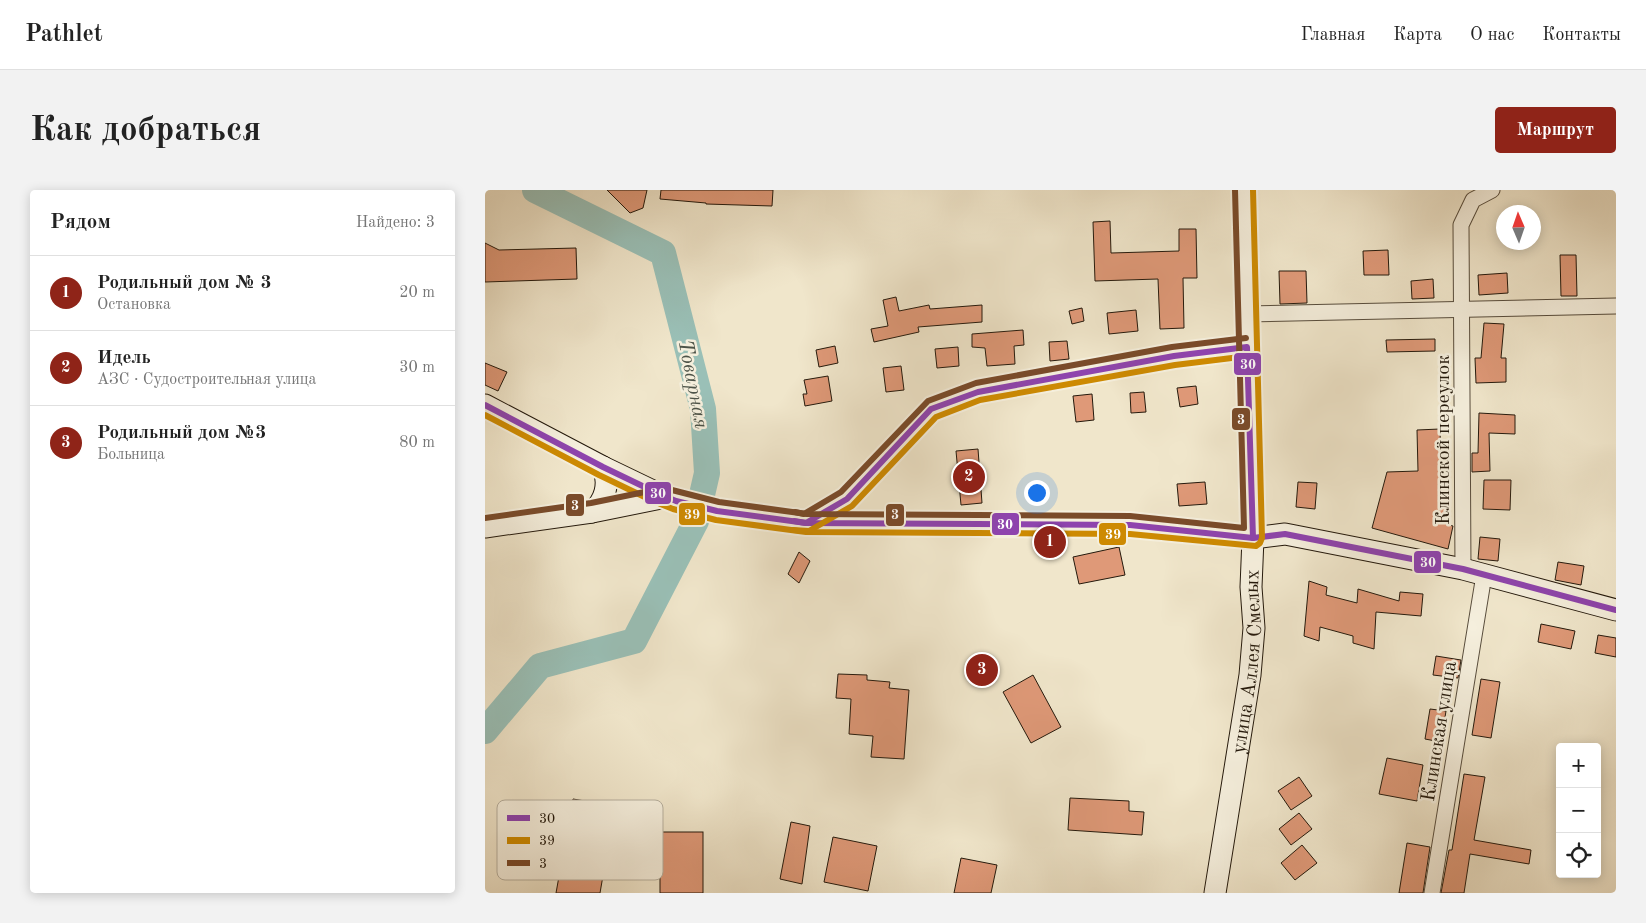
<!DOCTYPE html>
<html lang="ru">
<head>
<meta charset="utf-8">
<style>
  body { margin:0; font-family:"Old Standard TT",serif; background:#f2f2f2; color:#222 }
  .controls { position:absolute; right:15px; bottom:15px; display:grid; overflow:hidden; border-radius:5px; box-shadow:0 2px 12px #0003 }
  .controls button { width:45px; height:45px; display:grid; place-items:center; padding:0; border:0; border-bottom:1px solid #e0e0e0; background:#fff; color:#222; font:25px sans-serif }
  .compass { position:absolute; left:1011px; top:15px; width:45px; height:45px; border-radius:50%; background:#fff; box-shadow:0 2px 12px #0003; rotate:358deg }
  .you { position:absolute; left:551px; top:302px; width:18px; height:18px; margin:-12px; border:4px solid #fff; border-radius:50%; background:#1a73e8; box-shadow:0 0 0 8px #1a73e833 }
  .badge { display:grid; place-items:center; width:32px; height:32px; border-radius:50%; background:#8f2418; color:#fff; font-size:16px; font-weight:700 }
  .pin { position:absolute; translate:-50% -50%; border:2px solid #fff; box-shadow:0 1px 5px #0006 }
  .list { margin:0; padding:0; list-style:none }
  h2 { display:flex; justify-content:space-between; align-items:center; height:65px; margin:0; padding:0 20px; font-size:21px }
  h2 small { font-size:16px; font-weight:400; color:#767676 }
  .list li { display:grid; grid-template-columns:32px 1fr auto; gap:15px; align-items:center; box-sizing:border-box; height:75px; padding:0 20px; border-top:1px solid #e0e0e0 }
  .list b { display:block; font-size:19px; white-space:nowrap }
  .list p { margin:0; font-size:16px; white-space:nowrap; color:#767676 }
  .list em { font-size:16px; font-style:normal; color:#767676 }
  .icon { flex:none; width:28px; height:28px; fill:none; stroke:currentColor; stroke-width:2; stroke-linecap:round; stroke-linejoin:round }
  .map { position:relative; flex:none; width:1131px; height:703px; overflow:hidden; border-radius:5px }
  header { display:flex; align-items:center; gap:30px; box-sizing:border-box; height:70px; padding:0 25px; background:#fff; border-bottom:1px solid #e0e0e0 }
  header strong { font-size:24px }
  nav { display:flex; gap:28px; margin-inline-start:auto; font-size:18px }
  .intro { display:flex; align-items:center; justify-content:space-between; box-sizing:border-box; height:120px; padding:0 30px }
  h1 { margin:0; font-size:35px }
  .button { padding:12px 22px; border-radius:5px; background:#8f2418; color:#fff; font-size:18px; font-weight:700 }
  main { display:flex; gap:30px; padding:0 30px }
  aside { flex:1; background:#fff; border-radius:5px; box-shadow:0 2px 12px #0003 }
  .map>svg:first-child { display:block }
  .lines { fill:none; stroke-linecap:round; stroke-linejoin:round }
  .river { stroke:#9ac0b7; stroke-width:26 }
  .building { fill:#df9978; stroke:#24190c }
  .street-casing { stroke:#574c3c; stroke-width:17 }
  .secondary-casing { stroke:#24190c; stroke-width:23 }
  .street { stroke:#f5efdd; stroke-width:15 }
  .secondary { stroke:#f5efdd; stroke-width:21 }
  .bus-1-casing { stroke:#f5efdd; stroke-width:10 }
  .bus-2-casing { stroke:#f5efdd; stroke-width:10 }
  .bus-3-casing { stroke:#f5efdd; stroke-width:10 }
  .bus-1 { stroke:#8e44ad; stroke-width:6 }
  .bus-2 { stroke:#cd8a02; stroke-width:6 }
  .bus-3 { stroke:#7a4b2a; stroke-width:6 }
  .labels { text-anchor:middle; stroke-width:5; stroke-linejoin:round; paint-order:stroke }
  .street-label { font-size:20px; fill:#24190c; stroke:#f5efdd }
  .water-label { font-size:21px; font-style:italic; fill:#4d5348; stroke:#f5efdd }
  .key { fill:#f5efdd; stroke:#b6af9e; stroke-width:1 }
  .key-label { font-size:14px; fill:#24190c }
  .line-badge { stroke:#f5efdd; stroke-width:2 }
  .badge-label { font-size:14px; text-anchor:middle; font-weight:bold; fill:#fff }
</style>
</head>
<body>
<header>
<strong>Pathlet</strong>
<nav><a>Главная</a><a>Карта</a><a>О нас</a><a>Контакты</a></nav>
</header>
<div class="intro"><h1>Как добраться</h1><a class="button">Маршрут</a></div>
<main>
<aside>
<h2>Рядом<small>Найдено: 3</small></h2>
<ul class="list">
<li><span class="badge">1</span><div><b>Родильный дом № 3</b><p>Остановка</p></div><em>20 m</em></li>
<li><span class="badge">2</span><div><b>Идель</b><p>АЗС · Судостроительная улица</p></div><em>30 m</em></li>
<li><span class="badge">3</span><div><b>Родильный дом №3</b><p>Больница</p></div><em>80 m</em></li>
</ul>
</aside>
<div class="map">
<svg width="1131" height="703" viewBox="0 0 1131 703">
  <rect width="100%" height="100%" fill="#f0e6cb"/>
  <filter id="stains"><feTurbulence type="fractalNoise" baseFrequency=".004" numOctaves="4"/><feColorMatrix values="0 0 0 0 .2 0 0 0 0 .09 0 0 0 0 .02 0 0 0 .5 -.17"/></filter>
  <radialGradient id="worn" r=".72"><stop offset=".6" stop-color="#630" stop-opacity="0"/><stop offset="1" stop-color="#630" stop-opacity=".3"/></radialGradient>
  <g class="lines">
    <polyline class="river" points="0,541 55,476 149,451 211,331 222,283 218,219 178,63 50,0"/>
  </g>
  <g class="building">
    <polygon points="122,0 162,0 158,18 145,23"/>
    <polygon points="176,0 288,0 287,16 221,14 221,13 175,9"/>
    <polygon points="625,31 626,63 694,61 694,39 711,39 712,88 698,88 699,138 675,139 673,89 610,91 608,32"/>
    <polygon points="0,53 14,60 91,58 92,89 0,92"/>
    <polygon points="903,60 904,85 879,85 878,61"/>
    <polygon points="1075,65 1091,65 1092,106 1076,106"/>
    <polygon points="794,81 821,81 822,113 795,114"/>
    <polygon points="1022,83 1023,103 994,105 993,85"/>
    <polygon points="948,89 949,108 927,109 926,91"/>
    <polygon points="411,107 414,121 444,115 445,119 497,115 497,132 433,137 434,142 389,152 386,139 403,136 398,110"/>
    <polygon points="597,118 599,131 587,134 584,121"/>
    <polygon points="651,120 653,141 624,144 622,123"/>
    <polygon points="999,133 1019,134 1016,168 1021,168 1021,192 991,193 990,168 996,168"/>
    <polygon points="538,140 539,155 529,156 530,174 502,176 500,158 487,157 487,144"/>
    <polygon points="950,149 950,161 902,162 901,150"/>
    <polygon points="582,151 584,169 565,171 564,152"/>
    <polygon points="350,156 353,173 334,177 331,160"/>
    <polygon points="473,157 474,176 452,178 450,159"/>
    <polygon points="0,173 22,182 13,201 0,195"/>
    <polygon points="416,176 419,200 401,202 398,178"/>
    <polygon points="343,186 347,211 320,216 318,204 322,204 319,190"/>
    <polygon points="711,196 713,214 695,217 692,198"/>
    <polygon points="659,202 661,222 646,223 645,203"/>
    <polygon points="607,204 609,230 591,232 588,206"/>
    <polygon points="994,223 1030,225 1030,244 1004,243 1005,281 987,282 987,263 993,263"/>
    <polygon points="955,239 956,281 961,281 962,324 964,335 968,336 963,359 887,338 902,282 933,281 932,240"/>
    <polygon points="493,259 497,313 476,315 471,261"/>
    <polygon points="999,290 1026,290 1025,320 998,319"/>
    <polygon points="720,292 722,314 694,316 692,294"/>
    <polygon points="813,292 832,293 830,319 811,317"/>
    <polygon points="995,347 1015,349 1013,371 993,369"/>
    <polygon points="634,357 640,385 594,394 588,367"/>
    <polygon points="314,362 325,371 314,393 303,384"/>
    <polygon points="1073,372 1099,376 1096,395 1070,390"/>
    <polygon points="824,391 842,397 841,405 872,413 873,399 914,411 915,402 938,404 936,426 891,422 889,459 868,453 868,446 835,437 834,451 819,446"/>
    <polygon points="1056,434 1090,441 1086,459 1053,452"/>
    <polygon points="1113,445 1131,448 1131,467 1110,463"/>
    <polygon points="951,466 976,470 973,488 948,485"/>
    <polygon points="353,484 382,485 382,490 405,492 404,498 424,500 419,569 386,567 388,546 364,544 366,509 351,508"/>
    <polygon points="548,485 576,537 546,553 518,502"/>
    <polygon points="996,489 1015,492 1006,548 987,545"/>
    <polygon points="945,519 961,521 956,552 940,549"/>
    <polygon points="902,568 938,575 932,611 894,604"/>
    <polygon points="979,584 1000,587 989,650 1046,660 1044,674 985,664 979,703 956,703 964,660 967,660"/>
    <polygon points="814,587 827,606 806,620 793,601"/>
    <polygon points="585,608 644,611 644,621 659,622 657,645 583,640"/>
    <polygon points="88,609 130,616 115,703 71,703"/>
    <polygon points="814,623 827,639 806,655 794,639"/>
    <polygon points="306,632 325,636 317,694 295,689"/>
    <rect x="175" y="642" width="43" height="61"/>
    <polygon points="348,647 392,656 383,701 339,692"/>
    <polygon points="922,653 945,657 938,703 914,703"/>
    <polygon points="817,655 832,673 810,690 796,673"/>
    <polygon points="476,668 512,675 506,703 469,703"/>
  </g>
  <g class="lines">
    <defs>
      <g id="street">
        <polyline points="761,124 1131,116"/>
        <polyline points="978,379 976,35 988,10 1007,0"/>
        <polyline points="947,703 999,385"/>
      </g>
      <g id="secondary">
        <polyline points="0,215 118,277 172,303 191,311 232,321 321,333 645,335 768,348 800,344 978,379 1131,420"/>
        <path d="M107,322C120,311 125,294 118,277"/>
        <polyline points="321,332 362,309 446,219 493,202 689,166 762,157"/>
        <polyline points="0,337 107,322 181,307"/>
        <path id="s1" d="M730,703L765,485L769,438L766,397L768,348L764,205L761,138L759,0"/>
      </g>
    </defs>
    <use href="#street" class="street-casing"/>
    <use href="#secondary" class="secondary-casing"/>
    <use href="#street" class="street"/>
    <use href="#secondary" class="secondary"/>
    <defs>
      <g id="bus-1">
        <polyline points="0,215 118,277 172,303 191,311 232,321 321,333 645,335 768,348 800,344 978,379 1131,420"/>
        <polyline points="309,331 321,333 362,309 446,219 493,202 689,166 762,157 768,348"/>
      </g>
      <g id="bus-2">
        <polyline points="0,225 114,285 168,311 188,319 231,330 321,342 645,344 771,356 775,353 777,348 768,0"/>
        <polyline points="308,340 324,341 367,316 451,227 495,210 690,175 763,166"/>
      </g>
      <g id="bus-3">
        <polyline points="183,299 234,312 322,324 645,326 759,338 750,0"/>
        <polyline points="310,322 319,324 356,302 443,211 491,193 687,157 761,148"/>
        <polyline points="0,328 106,313 179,298"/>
      </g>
    </defs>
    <use href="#bus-1" class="bus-1-casing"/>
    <use href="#bus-2" class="bus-2-casing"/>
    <use href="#bus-3" class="bus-3-casing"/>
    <use href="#bus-1" class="bus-1"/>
    <use href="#bus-2" class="bus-2"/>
    <use href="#bus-3" class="bus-3"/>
  </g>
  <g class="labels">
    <g class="street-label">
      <text transform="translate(957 250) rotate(-90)" y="7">Клинской переулок</text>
      <text dy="7" stroke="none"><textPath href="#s1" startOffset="234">улица Аллея Смелых</textPath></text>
      <text transform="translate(953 541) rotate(-81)" y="7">Клинская улица</text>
    </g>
    <g class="water-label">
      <text transform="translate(209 194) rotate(79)" y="7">Товарная</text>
    </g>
  </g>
  <rect x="12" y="610" width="166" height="80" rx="8" class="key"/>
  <rect x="22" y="625" width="23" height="6" fill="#8e44ad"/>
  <rect x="22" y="647" width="23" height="7" fill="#cd8a02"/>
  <rect x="22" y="670" width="23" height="6" fill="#7a4b2a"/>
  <g class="key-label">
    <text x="54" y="633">30</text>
    <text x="54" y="655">39</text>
    <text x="54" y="678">3</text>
  </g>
  <g class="line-badge">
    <rect x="748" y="162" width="29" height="24" rx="5" fill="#8e44ad"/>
    <rect x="746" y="217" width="20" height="24" rx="5" fill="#7a4b2a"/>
    <rect x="159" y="291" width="28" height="24" rx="5" fill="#8e44ad"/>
    <rect x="80" y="303" width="20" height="24" rx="5" fill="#7a4b2a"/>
    <rect x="193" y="312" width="28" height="24" rx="5" fill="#cd8a02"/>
    <rect x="400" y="313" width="20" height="24" rx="5" fill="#7a4b2a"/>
    <rect x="506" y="322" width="29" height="24" rx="5" fill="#8e44ad"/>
    <rect x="613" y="332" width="29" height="24" rx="5" fill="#cd8a02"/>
    <rect x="928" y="360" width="29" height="24" rx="5" fill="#8e44ad"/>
  </g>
  <g class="badge-label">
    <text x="763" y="179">30</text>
    <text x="756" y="234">3</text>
    <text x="173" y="308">30</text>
    <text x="90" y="320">3</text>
    <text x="207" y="329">39</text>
    <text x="410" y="329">3</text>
    <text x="520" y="339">30</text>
    <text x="628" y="349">39</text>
    <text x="943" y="377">30</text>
  </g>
  <rect width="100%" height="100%" filter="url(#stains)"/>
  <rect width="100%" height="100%" fill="url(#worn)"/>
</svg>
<div class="controls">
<button>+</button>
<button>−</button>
<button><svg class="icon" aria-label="locate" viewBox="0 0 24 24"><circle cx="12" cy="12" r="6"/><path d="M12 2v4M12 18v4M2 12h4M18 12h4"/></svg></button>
</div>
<svg class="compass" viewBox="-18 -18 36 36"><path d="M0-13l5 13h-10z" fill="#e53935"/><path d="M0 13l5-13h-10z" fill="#767676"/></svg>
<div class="you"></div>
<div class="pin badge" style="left:565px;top:352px">1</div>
<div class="pin badge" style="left:484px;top:287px">2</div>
<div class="pin badge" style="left:497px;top:480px">3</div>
</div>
</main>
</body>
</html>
